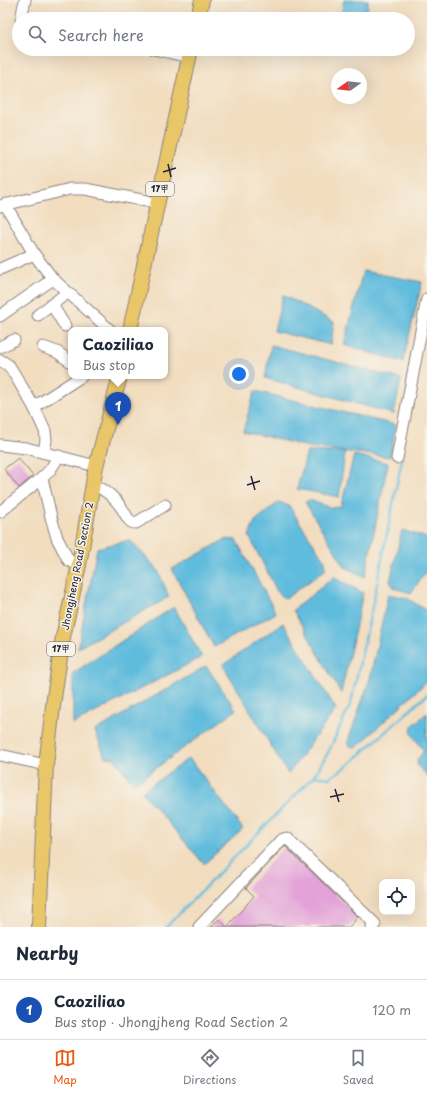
<!DOCTYPE html>
<html lang="en">
<head>
<meta charset="utf-8">
<style>
  body { margin:0; font-family:"Playpen Sans","LXGW WenKai TC",sans-serif; background:#f6f6f7; color:#1f2937 }
  .controls { position:absolute; right:12px; bottom:12px; display:grid; overflow:hidden; border-radius:8px; box-shadow:0 4px 16px #0002 }
  .controls button { width:36px; height:36px; display:grid; place-items:center; padding:0; border:0; border-bottom:1px solid #e0e1e3; background:#fff; color:#1f2937; font:20px sans-serif }
  .compass { position:absolute; left:331px; top:68px; width:36px; height:36px; border-radius:50%; background:#fff; box-shadow:0 4px 16px #0002; rotate:255deg }
  .you { position:absolute; left:239px; top:374px; width:14px; height:14px; margin:-10px; border:3px solid #fff; border-radius:50%; background:#1a73e8; box-shadow:0 0 0 6px #1a73e833 }
  .badge { display:grid; place-items:center; width:26px; height:26px; border-radius:50%; background:#ea580c; color:#fff; font-size:13px; font-weight:700 }
  .pin { position:absolute; translate:-50% -33px; filter:drop-shadow(0 1px 2px #0008) }
  .pin::after { content:''; position:absolute; top:21px; width:14px; height:12px; background:inherit; clip-path:polygon(0 0,100% 0,50% 100%) }
  .popup { position:absolute; left:68px; top:327px; width:100px; height:52px; box-sizing:border-box; display:grid; place-content:center; border-radius:8px; background:#fff; filter:drop-shadow(0 1px 3px #0005); font-size:13px; white-space:nowrap; color:#747a83 }
  .popup b { font-size:15px; color:#1f2937 }
  .popup::after { content:''; position:absolute; left:50%; top:100%; margin-left:-8px; border:8px solid transparent; border-top-color:#fff }
  .list { margin:0; padding:0; list-style:none }
  h2 { display:flex; justify-content:space-between; align-items:center; height:52px; margin:0; padding:0 16px; font-size:17px }
  h2 small { font-size:13px; font-weight:400; color:#747a83 }
  .list li { display:grid; grid-template-columns:26px 1fr auto; gap:12px; align-items:center; box-sizing:border-box; height:60px; padding:0 16px; border-top:1px solid #e0e1e3 }
  .list b { display:block; font-size:15px; white-space:nowrap }
  .list p { margin:0; font-size:13px; white-space:nowrap; color:#747a83 }
  .list em { font-size:13px; font-style:normal; color:#747a83 }
  .icon { flex:none; width:22px; height:22px; fill:none; stroke:currentColor; stroke-width:2; stroke-linecap:round; stroke-linejoin:round }
  .map { position:relative; flex:none; width:427px; height:927px; overflow:hidden }
  .search { position:absolute; background:#fff; box-shadow:0 4px 16px #0002; left:12px; right:12px; top:12px; height:44px; display:flex; align-items:center; gap:10px; box-sizing:border-box; padding:0 14px; border-radius:22px; color:#747a83; font-size:15px }
  .sheet { height:112px; background:#fff }
  nav { display:flex; justify-content:space-around; align-items:center; box-sizing:border-box; height:56px; border-top:1px solid #e0e1e3; background:#fff; font-size:11px; color:#747a83 }
  nav a { display:grid; justify-items:center; gap:2px }
  nav .on { color:#ea580c }
  .map>svg:first-child { display:block }
  .water { fill:#60bcdd; stroke:#416f8c }
  .lines { fill:none; stroke-linecap:round; stroke-linejoin:round }
  .stream { stroke:#60bcdd; stroke-width:2.5 }
  .building { fill:#e3a2d8 }
  .minor-casing { stroke:#8a807d; stroke-width:13 }
  .major-casing { stroke:#8a807d; stroke-width:16 }
  .minor { stroke:#fff; stroke-width:11 }
  .major { stroke:#e9c769; stroke-width:14 }
  .ticks { fill:none; stroke:#22223b; stroke-width:1.5 }
  .labels { text-anchor:middle; stroke-width:3; stroke-linejoin:round; paint-order:stroke }
  .shield { fill:#f7f3e8; stroke:#62616f; stroke-width:1 }
  .shield-label { font-size:9px; font-weight:bold; fill:#22223b }
  .street-label { font-size:10px; fill:#22223b; stroke:#f7f3e8 }
</style>
</head>
<body>
<div class="map">
<svg width="427" height="927" viewBox="0 0 427 927">
  <rect width="100%" height="100%" fill="#f7f3e8"/>
  <filter id="ink" filterUnits="userSpaceOnUse"><feTurbulence type="fractalNoise" baseFrequency=".025" numOctaves="2"/><feDisplacementMap in="SourceGraphic" scale="8" xChannelSelector="R" yChannelSelector="G"/><feConvolveMatrix kernelMatrix="1 2 1 2 8 2 1 2 1" color-interpolation-filters="sRGB"/></filter>
  <filter id="wash" filterUnits="userSpaceOnUse"><feTurbulence type="fractalNoise" baseFrequency=".012" numOctaves="4" result="noise"/><feDisplacementMap in="SourceGraphic" scale="16" xChannelSelector="R" yChannelSelector="G"/><feGaussianBlur stdDeviation="0.9" result="paint"/><feColorMatrix in="noise" values="0 0 0 0 0 0 0 0 0 0 0 0 0 0 0 0 0 1.4 0 .05"/><feComposite in="paint" operator="in"/></filter>
  <g filter="url(#wash)">
    <rect width="100%" height="100%" fill="#f2ddbf"/>
    <g class="water">
      <polygon points="344,0 368,0 367,19 340,19"/>
      <polygon points="363,271 422,282 403,362 344,345"/>
      <polygon points="283,295 334,322 331,345 274,331"/>
      <polygon points="271,345 401,379 394,414 265,378"/>
      <polygon points="255,391 396,425 390,457 309,447 243,431"/>
      <polygon points="307,452 345,452 339,497 297,489"/>
      <polygon points="354,455 388,463 365,577 345,567 305,502 309,500 332,508 341,506"/>
      <polygon points="279,502 289,506 325,561 325,570 286,598 279,595 249,536 255,521"/>
      <polygon points="402,530 427,538 427,570 411,593 394,588 390,581"/>
      <polygon points="226,539 236,540 276,613 214,647 172,569"/>
      <polygon points="130,540 158,570 169,597 78,648 97,548"/>
      <polygon points="334,577 363,593 341,693 293,610"/>
      <polygon points="388,594 407,598 427,611 427,681 357,747 350,746 348,741 370,679"/>
      <polygon points="174,607 202,657 73,724 73,673"/>
      <polygon points="283,623 336,709 288,774 223,665"/>
      <polygon points="206,666 236,710 134,784 114,758 105,757 95,731"/>
      <polygon points="427,713 427,776 418,766 417,760 424,751 411,733 412,726"/>
      <polygon points="189,758 243,829 204,864 142,792"/>
    </g>
    <g class="lines">
      <g class="stream">
        <polyline points="314,776 329,778 346,767 427,695"/>
        <polyline points="166,927 314,776 329,751 351,703 376,589 402,459"/>
      </g>
    </g>
    <g id="blocks">
      <g class="building">
        <polygon points="18,458 33,476 19,488 4,469"/>
        <polygon points="285,846 358,917 349,927 227,927 254,896 246,888"/>
        <polygon points="219,919 227,927 211,927"/>
      </g>
    </g>
  </g>
  <g filter="url(#ink)">
    <use href="#blocks" fill-opacity="0" stroke="#8a807d" stroke-width="1"/>
    <g class="lines">
      <defs>
        <g id="minor">
          <polyline points="21,19 25,0"/>
          <polyline points="154,49 189,57"/>
          <polyline points="5,204 34,254 53,279 110,330"/>
          <polyline points="0,206 70,189 85,189 157,203"/>
          <polyline points="0,269 34,254"/>
          <polyline points="52,305 65,326"/>
          <polyline points="38,315 67,293"/>
          <polyline points="0,316 53,279"/>
          <polyline points="0,347 14,340"/>
          <polyline points="43,347 57,352 71,362"/>
          <polyline points="0,360 8,365 10,367 34,407 45,431 46,440 44,452"/>
          <polyline points="34,407 82,376"/>
          <polyline points="0,445 26,448 96,466"/>
          <polyline points="397,458 427,299"/>
          <polyline points="42,478 51,517 57,538 69,561 79,565"/>
          <path d="M94,485C106,490 116,499 123,510C125,513 127,518 130,521C132,523 133,523 136,523L165,505"/>
          <polyline points="0,512 42,478 50,470 59,456"/>
          <polyline points="0,755 46,765"/>
          <polyline points="199,927 281,840 287,838 375,924 372,927"/>
        </g>
        <g id="major">
          <polyline points="198,19 202,0"/>
          <polyline points="130,330 191,49"/>
          <polyline points="39,927 46,765 54,698 63,637 79,565 96,466 120,376"/>
        </g>
      </defs>
      <use href="#minor" class="minor-casing"/>
      <use href="#major" class="major-casing"/>
      <use href="#minor" class="minor"/>
      <use href="#major" class="major"/>
    </g>
  </g>
  <path class="ticks" d="M168,164L171,177M163,172L176,168M251,476L255,490M247,485L260,481M335,789L339,802M330,797L344,794"/>
  <g class="labels">
    <g class="shield">
      <rect x="146" y="182" width="28" height="14" rx="3"/>
      <rect x="47" y="642" width="28" height="14" rx="3"/>
    </g>
    <g class="shield-label">
      <text x="160" y="192">17甲</text>
      <text x="61" y="652">17甲</text>
    </g>
    <g class="street-label">
      <text transform="translate(77 566) rotate(-79)" y="4">Jhongjheng Road Section 2</text>
    </g>
  </g>
</svg>
<div class="controls">
<button><svg class="icon" aria-label="locate" viewBox="0 0 24 24"><circle cx="12" cy="12" r="6"/><path d="M12 2v4M12 18v4M2 12h4M18 12h4"/></svg></button>
</div>
<svg class="compass" viewBox="-18 -18 36 36"><path d="M0-13l5 13h-10z" fill="#e53935"/><path d="M0 13l5-13h-10z" fill="#747a83"/></svg>
<div class="you"></div>
<div class="pin badge" style="left:118px;top:425px;background:#1a4fb4">1</div>
<div class="popup"><b>Caoziliao</b>Bus stop</div>
<div class="search"><svg class="icon" aria-label="search" viewBox="0 0 24 24"><circle cx="10" cy="10" r="6"/><path d="M15 15l6 6"/></svg>Search here</div>
</div>
<section class="sheet">
<h2>Nearby<small></small></h2>
<ul class="list">
<li><span class="badge" style="background:#1a4fb4">1</span><div><b>Caoziliao</b><p>Bus stop · Jhongjheng Road Section 2</p></div><em>120 m</em></li>
</ul>
</section>
<nav>
<a class="on"><svg class="icon" aria-label="map" viewBox="0 0 24 24"><path d="M3 6l6-2 6 2 6-2v14l-6 2-6-2-6 2zM9 4v14M15 6v14"/></svg>Map</a>
<a><svg class="icon" aria-label="directions" viewBox="0 0 24 24"><path d="M12 3l9 9-9 9-9-9zM9 14v-3h6M13 9l2 2-2 2"/></svg>Directions</a>
<a><svg class="icon" aria-label="saved" viewBox="0 0 24 24"><path d="M7 4h10v16l-5-4-5 4z"/></svg>Saved</a>
</nav>
</body>
</html>
